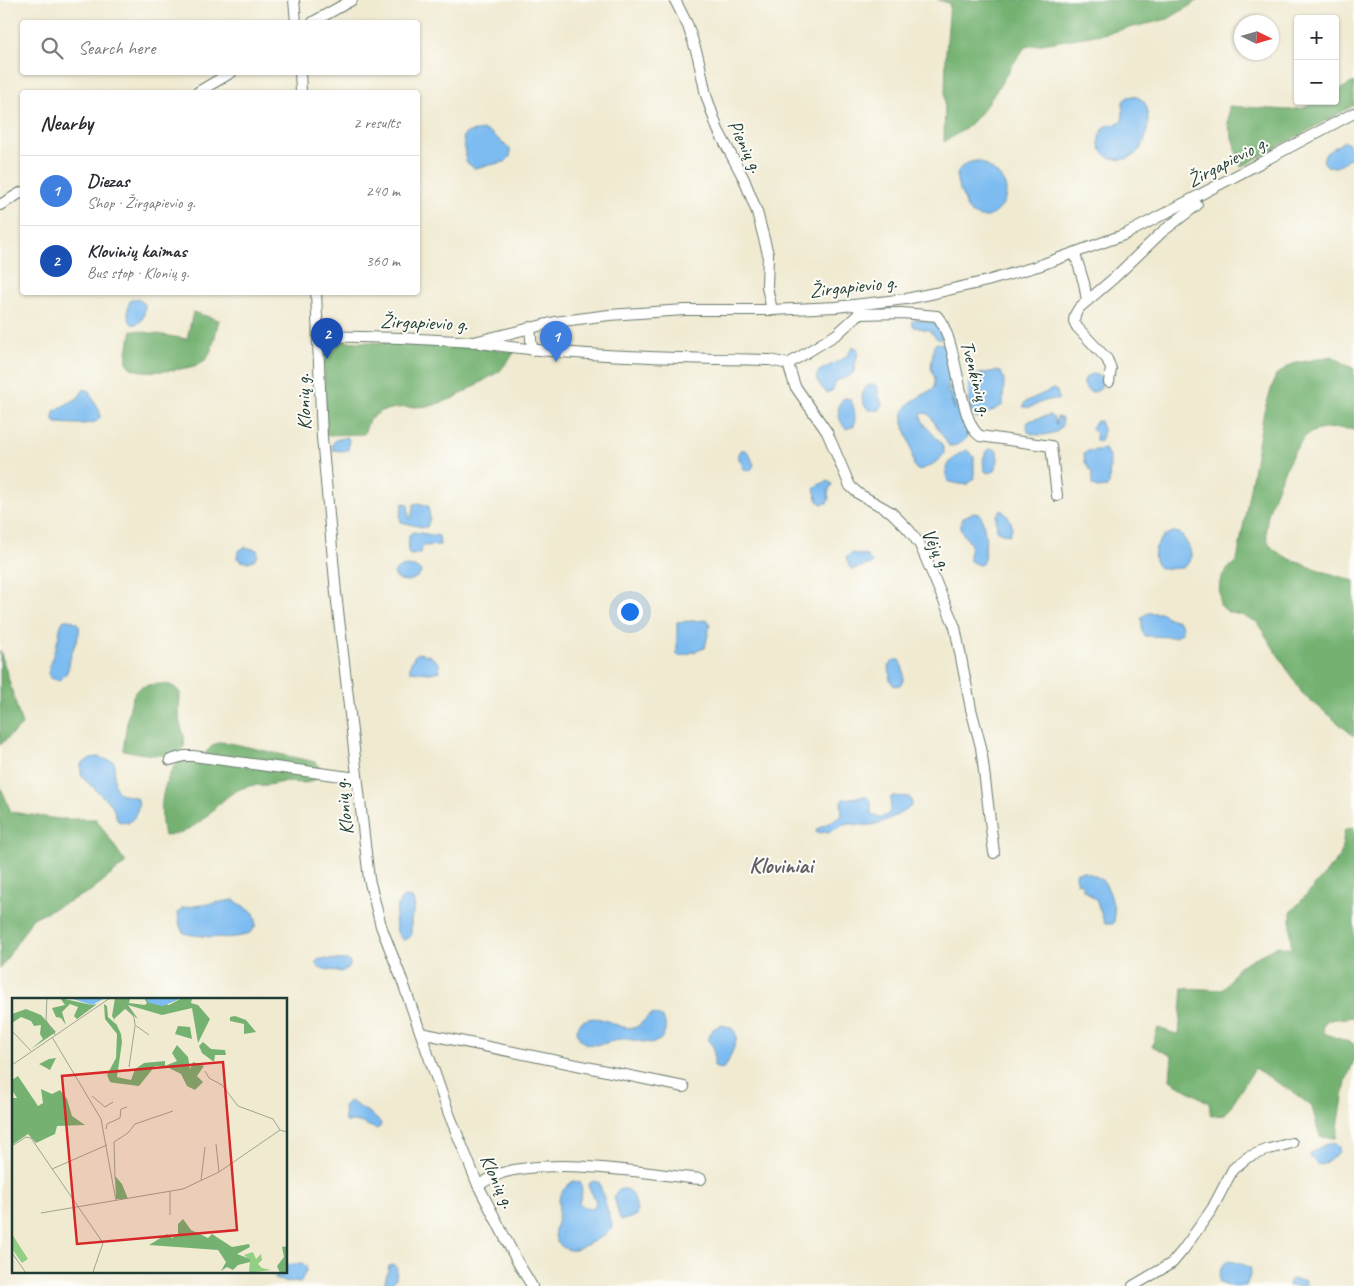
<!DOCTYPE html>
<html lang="en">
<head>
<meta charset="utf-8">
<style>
  body { margin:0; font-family:Caveat,sans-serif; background:#f2f2f3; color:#2b2b33 }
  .controls { position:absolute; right:15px; top:15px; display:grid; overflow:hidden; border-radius:5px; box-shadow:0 1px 4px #0004 }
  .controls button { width:45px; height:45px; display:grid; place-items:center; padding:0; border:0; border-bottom:1px solid #e1e1e2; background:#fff; color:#2b2b33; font:25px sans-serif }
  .compass { position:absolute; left:1234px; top:15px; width:45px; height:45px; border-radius:50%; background:#fff; box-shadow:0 1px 4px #0004; rotate:95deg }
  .you { position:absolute; left:629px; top:611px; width:18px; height:18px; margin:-12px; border:4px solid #fff; border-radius:50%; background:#1a73e8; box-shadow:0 0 0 8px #1a73e833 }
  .badge { display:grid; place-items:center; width:32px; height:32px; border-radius:50%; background:#b5179e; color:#fff; font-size:16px; font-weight:700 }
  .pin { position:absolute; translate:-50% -41px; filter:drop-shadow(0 1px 2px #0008) }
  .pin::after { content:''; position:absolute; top:26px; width:18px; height:15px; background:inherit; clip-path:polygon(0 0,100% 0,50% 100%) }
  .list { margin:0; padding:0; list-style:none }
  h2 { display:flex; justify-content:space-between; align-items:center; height:65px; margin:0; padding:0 20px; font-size:21px }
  h2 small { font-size:16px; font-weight:400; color:#7c7c81 }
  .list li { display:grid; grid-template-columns:32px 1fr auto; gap:15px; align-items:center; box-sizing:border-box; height:70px; padding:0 20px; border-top:1px solid #e1e1e2 }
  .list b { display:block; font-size:19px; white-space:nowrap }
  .list p { margin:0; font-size:16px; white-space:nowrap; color:#7c7c81 }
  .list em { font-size:16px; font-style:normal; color:#7c7c81 }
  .icon { flex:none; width:28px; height:28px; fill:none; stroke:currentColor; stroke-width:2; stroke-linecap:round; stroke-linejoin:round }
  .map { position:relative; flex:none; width:1354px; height:1286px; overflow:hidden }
  .search { position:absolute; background:#fff; box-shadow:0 1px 4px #0004; left:20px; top:20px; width:400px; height:55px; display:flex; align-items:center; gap:12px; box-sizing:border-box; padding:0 18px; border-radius:5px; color:#7c7c81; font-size:19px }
  .panel { position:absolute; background:#fff; box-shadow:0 1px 4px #0004; left:20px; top:90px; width:400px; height:205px; border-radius:5px }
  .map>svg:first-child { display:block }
  .forest { fill:#75b272; stroke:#4a7853 }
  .water { fill:#7dbcf1; stroke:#4e7c92 }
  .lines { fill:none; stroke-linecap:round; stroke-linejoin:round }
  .minor-casing { stroke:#687a6b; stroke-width:12 }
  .minor { stroke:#fff; stroke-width:10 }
  .labels { text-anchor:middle; stroke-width:4; stroke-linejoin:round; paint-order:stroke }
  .street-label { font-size:20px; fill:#1f3d34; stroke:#fdfcf7 }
  .quarter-label { font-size:22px; font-weight:bold; fill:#635e67; stroke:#fdfcf7 }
  .inset-road { fill:none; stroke:#9ca592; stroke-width:1 }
  .view { fill:#d62828; fill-opacity:0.15; stroke:#d62828; stroke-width:2.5 }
  .inset-edge { fill:none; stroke:#1f3d34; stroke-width:2.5 }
</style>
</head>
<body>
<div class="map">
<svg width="1354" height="1286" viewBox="0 0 1354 1286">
  <rect width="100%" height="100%" fill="#fdfcf7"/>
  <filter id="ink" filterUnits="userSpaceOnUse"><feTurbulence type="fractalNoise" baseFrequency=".02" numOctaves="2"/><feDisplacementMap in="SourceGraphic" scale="10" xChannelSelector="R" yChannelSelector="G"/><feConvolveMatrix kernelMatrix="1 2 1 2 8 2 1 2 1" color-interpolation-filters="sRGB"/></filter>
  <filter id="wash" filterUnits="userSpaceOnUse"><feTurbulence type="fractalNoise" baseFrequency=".0096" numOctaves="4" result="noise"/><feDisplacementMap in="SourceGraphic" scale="20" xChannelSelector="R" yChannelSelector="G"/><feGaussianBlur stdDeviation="1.12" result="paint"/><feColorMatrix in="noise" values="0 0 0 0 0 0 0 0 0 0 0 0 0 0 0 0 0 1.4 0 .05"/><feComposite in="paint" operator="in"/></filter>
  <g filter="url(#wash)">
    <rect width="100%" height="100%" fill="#f0ead1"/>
    <g class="forest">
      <path d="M938,0H1199L1168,19L1107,33L1025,47C1006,72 993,101 970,124C963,131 953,136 944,142L946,52L950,3Z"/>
      <polygon points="1354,82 1354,105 1241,167 1228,124 1229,106 1287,110 1304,108 1316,101 1335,101 1335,92"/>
      <path d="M193,312L219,320C215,333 214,353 203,362C193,370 134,377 128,365C124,355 130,340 132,330L187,339Z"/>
      <polygon points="332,341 453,345 515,352 500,371 454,398 431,406 396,408 381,411 369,420 364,434 325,435 324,344"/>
      <path d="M1332,356L1354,369V430C1341,427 1316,427 1306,436C1293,447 1271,499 1268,515C1266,524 1265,538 1270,545C1279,560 1336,575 1354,581V736L1302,693L1257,622L1241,615L1228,612L1220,605C1219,580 1217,577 1237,561L1264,411L1276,375L1292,364Z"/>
      <polygon points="0,650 22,725 0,745"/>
      <path d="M155,684C166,684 173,683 180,693C180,702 178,713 180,723C182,732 186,738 184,747C172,761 139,753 123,750C125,738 129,699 136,691C141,686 148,685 155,684Z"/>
      <path d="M220,742L230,743L315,762C323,768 321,779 310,782C303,784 295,782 287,782C280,782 274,784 268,785C262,786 255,784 249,786C215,794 208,832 164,836C160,815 160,794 170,774C172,771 174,766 176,764C182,758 192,759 199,759L213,745Z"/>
      <polygon points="0,785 11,812 58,819 96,819 126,863 89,892 33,918 0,969"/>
      <polygon points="1354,827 1354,1017 1328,1020 1323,1025 1324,1033 1354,1044 1354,1060 1346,1081 1336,1138 1320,1137 1312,1107 1297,1095 1255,1068 1225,1115 1211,1116 1209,1103 1170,1080 1172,1056 1152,1046 1158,1028 1179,1035 1183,988 1223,990 1239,966 1278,946 1291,949 1291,912 1340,857 1345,830"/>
    </g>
    <g class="water">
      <path d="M1133,96C1144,98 1148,106 1148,116C1150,185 1076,159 1106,126L1121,123L1123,116V101L1128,97Z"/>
      <polygon points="484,130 491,133 510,149 510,157 505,162 474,168 466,162 463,136 469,132"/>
      <polygon points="1344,141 1349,144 1353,153 1352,157 1336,167 1327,166 1323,161 1325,154"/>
      <path d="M978,161C987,164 1000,175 1004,183C1010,196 1001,214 987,217C981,218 974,216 969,211C966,208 965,202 963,197C961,192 957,185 957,179C956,167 968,161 978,161Z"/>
      <path d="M131,299H138L145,304C145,313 143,326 132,324C126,317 127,306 131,299Z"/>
      <polygon points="915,319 936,323 939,325 942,339 937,339 929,330 914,327 912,322"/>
      <path d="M937,343L944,344L946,348L951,371L947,391L955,410L949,389L951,385L955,387L968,433C966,442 958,446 949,446L929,414L923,413L921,416C924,431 945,439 944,454C938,462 927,469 917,470L914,466L910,443L903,423V411L911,402L934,388L935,379L931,367L934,345Z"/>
      <path d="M853,347L857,348L858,351L854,372L850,376L836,381L833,390L827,393C821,387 813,379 819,371L846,357Z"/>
      <path d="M996,371L1001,372L1004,380L1003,405L981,417L976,418C970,413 970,407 969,400C966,374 973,375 996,371Z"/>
      <circle cx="1093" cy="383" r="9"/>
      <path d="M869,385H876L878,388V395L882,403L880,410H869C861,404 859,391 869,385Z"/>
      <path d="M84,389L89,391C91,399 101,407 100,416C100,428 64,423 56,423L53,418L54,411L78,398Z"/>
      <path d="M1053,389L1057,391L1059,399L1057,400C1042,397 1035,410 1023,407L1025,402Z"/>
      <path d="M844,398L850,399C855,407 856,417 854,426L846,429C838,421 835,405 844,398Z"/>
      <path d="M1049,415L1054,418L1056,425L1057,417L1062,418V425L1058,431C1049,435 1036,437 1028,432L1027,424L1029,421Z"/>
      <polygon points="1097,421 1100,421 1103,429 1102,439 1099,442 1096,441 1096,433 1091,429"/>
      <polygon points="347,437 349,439 348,450 342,451 333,450 332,445 335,440"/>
      <path d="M990,449H994L997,451L998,460L995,471L988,473L984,470C983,461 982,454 990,449Z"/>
      <polygon points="1105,449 1110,458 1109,484 1107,487 1097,488 1092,485 1092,473 1085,462 1084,454 1088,451"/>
      <polygon points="741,450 745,450 749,453 754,465 751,470 747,471 744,469 738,456"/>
      <path d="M967,450L974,457V478L966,485L949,482C939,469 955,454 967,450Z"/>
      <polygon points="828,481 832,484 828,492 829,500 827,503 821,504 818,501 814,489 818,485"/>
      <polygon points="403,503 408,504 409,519 411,518 414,504 419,503 428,506 430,518 427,527 422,527 401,522 400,516"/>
      <path d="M1001,510C1009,515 1016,526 1009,535L997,531L996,516Z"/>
      <path d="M972,513L980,514C986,525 988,553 982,564L978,565L970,561L969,555L971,545C965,535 956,530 964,517Z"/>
      <polygon points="413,532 439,536 440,545 423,546 419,554 410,555 408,551 409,535"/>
      <path d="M1173,532L1180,533C1188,544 1199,558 1182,568L1162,569C1146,559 1158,535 1173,532Z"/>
      <path d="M245,547L257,550L258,556C252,563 244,564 237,558L238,551Z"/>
      <polygon points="851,553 865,555 872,561 872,564 853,569 850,568 846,558"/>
      <path d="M407,566L414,567L421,571L420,575C412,581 405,583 396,578L394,573C397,568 401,567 407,566Z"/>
      <polygon points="1148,613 1163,613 1168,618 1179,621 1182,626 1182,633 1175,637 1145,636 1142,632 1142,617"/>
      <path d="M64,620C90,619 76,640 72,652C68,662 71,674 59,680L52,679L48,674C50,661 55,651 58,639C60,632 59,626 64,620Z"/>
      <polygon points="708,620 710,625 705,648 681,656 677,655 677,622"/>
      <path d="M418,653L428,655L439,663L440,671L430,673L410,671C409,665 413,656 418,653Z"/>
      <path d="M894,660H899C904,667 906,680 900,685L894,686L890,680L889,665Z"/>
      <path d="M98,757L114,762C116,772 110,789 122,794C127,797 133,795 138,799C140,807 135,819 128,823L118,821L112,805L83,778L81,774V764L91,758Z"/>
      <path d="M866,796L871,801V814C877,818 886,819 890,811C891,807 890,801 891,797L893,796L909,797L911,799L912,805C907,810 901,813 895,816C875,826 869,827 848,823L829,832L816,833L817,829L842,816L841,802L843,799Z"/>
      <path d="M1082,871C1089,873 1099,877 1104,882C1110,889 1118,916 1113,924H1105L1096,900L1082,888L1083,886L1079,882L1077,883L1076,874L1077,872Z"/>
      <path d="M404,897L412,898L415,905L411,920V936L404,940C391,935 394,903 404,897Z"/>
      <path d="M234,900L254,913C266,943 219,938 202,936C197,935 187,935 183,932C179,927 179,919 178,913L182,908Z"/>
      <polygon points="319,959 347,960 350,962 350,967 341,972 319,968 316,963"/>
      <path d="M653,1014L662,1017C665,1021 666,1026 665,1031C659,1053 635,1037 621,1039C610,1041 599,1047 587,1044C577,1041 573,1026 583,1021C601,1012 614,1028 631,1028C640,1029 644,1017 653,1014Z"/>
      <path d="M720,1025C748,1027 732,1050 727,1064L725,1067L720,1069L714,1067V1048L708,1040L712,1030Z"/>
      <polygon points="350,1101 371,1114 381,1123 380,1127 376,1129 360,1122 345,1122 344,1105"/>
      <path d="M1334,1143L1339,1147V1152L1329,1161L1318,1165L1310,1157V1154C1316,1148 1326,1144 1334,1143Z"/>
      <path d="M573,1181L581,1183L582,1192L579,1203C583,1207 588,1210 594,1208L596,1201L589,1188V1184L593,1181L599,1182L612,1224C612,1227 612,1229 609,1231C605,1236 581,1248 575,1250C567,1252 556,1244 555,1236C554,1229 557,1224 558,1218C561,1196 554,1197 573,1181Z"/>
      <path d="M621,1189C634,1188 635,1201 637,1212L636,1216L623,1220L620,1219L614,1197L617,1191Z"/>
      <path d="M1229,1260L1250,1267L1251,1273L1246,1286H1228L1220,1283C1217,1275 1222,1264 1229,1260Z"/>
      <polygon points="302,1263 306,1266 306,1271 300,1283 277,1280 275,1279 276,1272 286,1272 286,1265"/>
      <polygon points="393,1265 397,1268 396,1278 390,1286 384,1286 389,1266"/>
      <polygon points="1292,1279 1305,1281 1305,1286 1288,1286 1289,1281"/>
    </g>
  </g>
  <g filter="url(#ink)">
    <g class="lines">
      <defs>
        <g id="minor">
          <polyline points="294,0 296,22"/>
          <polyline points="675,0 688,26 698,57 706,95 718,130 744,179 757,212 768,254 767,287 772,310"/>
          <polyline points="313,22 352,0"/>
          <polyline points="300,72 301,92"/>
          <polyline points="198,92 232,72"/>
          <polyline points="0,205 22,192"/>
          <polyline points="1075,254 1084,283 1087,301"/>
          <polyline points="316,292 322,437 336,593 369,879 381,926 402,980 449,1114 478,1185 517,1261 532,1286"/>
          <path d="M859,314L902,313L937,316C959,341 958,422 980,436L1051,446L1057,496"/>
          <polyline points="530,327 532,350"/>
          <polyline points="319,336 401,338 474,342 555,322 609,315 685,310 772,310 836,307 906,299 935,293 987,281 1038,266 1126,234 1354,113"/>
          <path d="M480,343C577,357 673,358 770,360L788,364"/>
          <polyline points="788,364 795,386 827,432 850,486 859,494 891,512 909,530 920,545 955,627 971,709 981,747 994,853"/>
          <polyline points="788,364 837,334 859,314 859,307"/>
          <polyline points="1109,382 1111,369 1107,359 1077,327 1074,321 1075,315 1079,308 1114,278 1162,232 1197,205"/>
          <polyline points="170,760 184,756 193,756 357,778"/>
          <polyline points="421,1033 684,1087"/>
          <path d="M478,1185C486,1181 494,1176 502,1173C558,1157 642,1173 701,1179"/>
          <polyline points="1133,1286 1172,1263 1183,1250 1212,1209 1233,1169 1248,1157 1269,1149 1292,1143"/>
        </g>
      </defs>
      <use href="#minor" class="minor-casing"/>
      <use href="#minor" class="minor"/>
    </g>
  </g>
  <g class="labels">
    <g class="street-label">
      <text transform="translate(746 146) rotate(64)" y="7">Pienių g.</text>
      <text transform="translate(1227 161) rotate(-28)" y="7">Žirgapievio g.</text>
      <text transform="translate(853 286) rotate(-6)" y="7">Žirgapievio g.</text>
      <text transform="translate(424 322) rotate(2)" y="7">Žirgapievio g.</text>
      <text transform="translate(977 378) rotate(75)" y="7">Tvenkinių g.</text>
      <text transform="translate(303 402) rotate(-92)" y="7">Klonių g.</text>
      <text transform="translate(937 549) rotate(64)" y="7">Vėjų g.</text>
      <text transform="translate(343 807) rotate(-97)" y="7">Klonių g.</text>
      <text transform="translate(498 1181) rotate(65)" y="7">Klonių g.</text>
    </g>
    <g class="quarter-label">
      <text x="781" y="873">Kloviniai</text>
    </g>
  </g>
  <g transform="translate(12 998)">
    <rect width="275" height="275" fill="#f0ead1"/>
    <path d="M0,236L16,261L10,265L0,251ZM241,254L244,261L249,256L250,262L246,266L250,270L259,272L237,275L238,262L232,257Z" fill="#92cf85"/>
    <path d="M48,0L80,7L85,6L65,21L62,18L66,9L58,6L50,14L54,27L49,20L44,19L40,10L53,7ZM103,0H118L117,5L133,7L135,5L132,0L157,7L170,0H180L179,5L186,7L198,21L186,45L180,10L150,17L116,7L126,21L113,11L102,21L109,36L110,44L105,79L119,82L123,71L132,65L153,63V68H143L127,88L103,85L98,84L95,77L104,60L105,36L93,21L92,6L95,8L96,19L105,27L100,18ZM14,11L29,17L44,34L19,51L31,41L28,36L29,27L22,28L19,23L9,19L0,25V16ZM223,18L234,22L244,34L232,36V26L218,23V19ZM166,28L178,29L180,41L163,36ZM191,44L199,51L213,52L214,57H203L202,64L190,55L187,48ZM165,47L176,59L178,71L181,64L192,68L185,78L191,84L183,92L175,88L169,76L153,68L165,63L160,55ZM44,60L38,72L27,66L37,61ZM6,78L26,108L31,105L29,91L40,96L48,92L55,101L60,118L73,127L45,128L43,136L24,145L16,136L0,147V100H5L0,92V82ZM103,178L110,186L116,201H104ZM171,221L179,232L196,240L200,236L220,249L237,246L238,249L225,256L238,261V264L226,267L221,272L215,269L209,273L214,264L206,252L137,247L155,236L160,240L166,236V226ZM275,248V275H268L265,268L272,259L270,249Z" fill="#75b272"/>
    <path d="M58,0H93L80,7ZM133,0H170L151,8L137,5Z" fill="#7dbcf1"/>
    <path class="inset-road" d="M35,0L34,22L43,37M105,0L122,19L123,27L137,37M0,33L19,53M40,39L89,121L104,203M0,67L98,0M117,69L123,28M193,73L197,80L210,87L226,108L261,121L268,132L275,134M80,98L93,109L101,104M94,131L95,126L108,120L109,111L115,109M102,144L116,135L123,126L161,113M102,144L103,181M204,146L207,174M0,148L14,139L19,140L91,245L81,274M40,171L95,147M189,182L193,149M29,215L171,191L207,174L268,132M158,217V193M0,255L14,275"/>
    <path class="view" d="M211,64L225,232L65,246L50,78Z"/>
    <rect width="275" height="275" class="inset-edge"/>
  </g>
</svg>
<div class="controls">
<button>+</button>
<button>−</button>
</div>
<svg class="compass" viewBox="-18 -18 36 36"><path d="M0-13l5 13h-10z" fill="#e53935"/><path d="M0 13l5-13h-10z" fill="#7c7c81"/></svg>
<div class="you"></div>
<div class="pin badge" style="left:556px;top:362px;background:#3f7fe0">1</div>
<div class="pin badge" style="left:327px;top:359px;background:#1a4fb4">2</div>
<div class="search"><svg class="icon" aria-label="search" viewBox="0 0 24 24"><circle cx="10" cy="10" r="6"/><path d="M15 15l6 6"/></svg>Search here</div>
<section class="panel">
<h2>Nearby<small>2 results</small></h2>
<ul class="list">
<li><span class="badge" style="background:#3f7fe0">1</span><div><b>Diezas</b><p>Shop · Žirgapievio g.</p></div><em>240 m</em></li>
<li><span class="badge" style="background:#1a4fb4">2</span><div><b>Klovinių kaimas</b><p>Bus stop · Klonių g.</p></div><em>360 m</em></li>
</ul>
</section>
</div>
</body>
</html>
